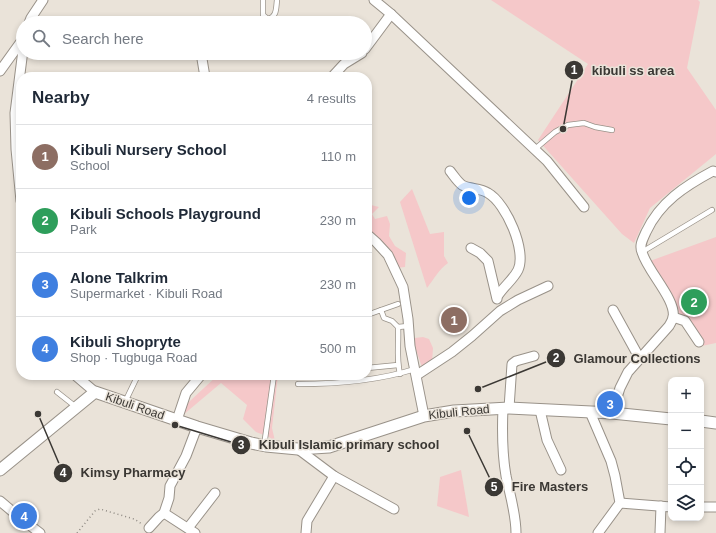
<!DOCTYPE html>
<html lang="en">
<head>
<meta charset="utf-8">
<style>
  body { margin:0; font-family:Arial,sans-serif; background:#f2f2f3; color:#1f2937 }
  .controls { position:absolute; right:12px; bottom:12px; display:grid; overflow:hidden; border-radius:8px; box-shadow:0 2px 6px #0003 }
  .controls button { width:36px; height:36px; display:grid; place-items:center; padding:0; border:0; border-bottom:1px solid #e0e1e3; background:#fff; color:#1f2937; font:20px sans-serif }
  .you { position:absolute; left:469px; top:198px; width:14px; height:14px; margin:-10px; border:3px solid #fff; border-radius:50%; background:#1a73e8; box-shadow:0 0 0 6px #1a73e833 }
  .badge { display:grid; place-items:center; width:26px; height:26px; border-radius:50%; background:#39798d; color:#fff; font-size:13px; font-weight:700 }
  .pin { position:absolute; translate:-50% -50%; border:2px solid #fff; box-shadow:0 1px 4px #0006 }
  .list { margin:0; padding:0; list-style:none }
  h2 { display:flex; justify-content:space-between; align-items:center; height:52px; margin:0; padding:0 16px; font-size:17px }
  h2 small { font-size:13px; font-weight:400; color:#747a83 }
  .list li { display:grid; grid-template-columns:26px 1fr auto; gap:12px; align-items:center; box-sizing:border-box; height:64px; padding:0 16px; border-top:1px solid #e0e1e3 }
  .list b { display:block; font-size:15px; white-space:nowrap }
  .list p { margin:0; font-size:13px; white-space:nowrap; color:#747a83 }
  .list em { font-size:13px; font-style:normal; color:#747a83 }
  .icon { flex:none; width:22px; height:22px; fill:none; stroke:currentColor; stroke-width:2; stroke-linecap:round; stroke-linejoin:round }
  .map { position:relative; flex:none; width:716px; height:533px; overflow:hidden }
  .search { position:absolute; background:#fff; box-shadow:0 2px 6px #0003; left:16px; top:16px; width:356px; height:44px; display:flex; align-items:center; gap:10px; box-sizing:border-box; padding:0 14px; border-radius:22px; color:#747a83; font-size:15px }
  .panel { position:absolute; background:#fff; box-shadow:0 2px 6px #0003; left:16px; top:72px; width:356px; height:308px; border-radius:16px }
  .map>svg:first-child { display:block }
  .green { fill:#f5c8c9 }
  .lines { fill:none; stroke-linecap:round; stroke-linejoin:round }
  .service-casing { stroke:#999289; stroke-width:6 }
  .minor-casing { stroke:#999289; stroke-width:11 }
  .tertiary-casing { stroke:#999289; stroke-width:13 }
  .path { stroke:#8e8982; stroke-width:1.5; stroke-dasharray:1 3; stroke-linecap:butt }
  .service { stroke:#fff; stroke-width:4.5 }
  .minor { stroke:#fff; stroke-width:9 }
  .tertiary { stroke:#fff; stroke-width:11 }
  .labels { text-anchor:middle; stroke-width:3; stroke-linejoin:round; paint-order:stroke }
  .street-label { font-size:12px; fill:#3b3834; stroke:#eae3d9 }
  .leader { fill:none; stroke:#3b3834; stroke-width:1.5 }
  .callout-dot { fill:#3b3834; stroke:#eae3d9; stroke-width:1.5 }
  .mark-label { font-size:12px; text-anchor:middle; font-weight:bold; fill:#fff }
  .callout-label { font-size:13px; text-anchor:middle; font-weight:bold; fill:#3b3834; stroke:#eae3d9; stroke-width:3; stroke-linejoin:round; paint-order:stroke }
</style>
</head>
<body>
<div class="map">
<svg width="716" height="533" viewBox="0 0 716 533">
  <rect width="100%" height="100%" fill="#eae3d9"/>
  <g class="green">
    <polygon points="491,0 698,0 700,2 687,68 716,110 716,154 650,208 634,243 622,234 538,140 588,64"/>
    <path d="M412,189L430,234L444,232V256L448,263C439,269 434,279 427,288L400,202Z"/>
    <polygon points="367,204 379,207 372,214 375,219 387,216 390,224 389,236 395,246 406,253 405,267 396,268 390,249 367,229"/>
    <polygon points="716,237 716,343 697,347 650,261"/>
    <polygon points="423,337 429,339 433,348 432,362 422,367 416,350 411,346 415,338"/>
    <polygon points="218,375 278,375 272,428 275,441 269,437 256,432 243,419 247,405 221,383 183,415 177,413"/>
    <polygon points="461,470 469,517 437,506 440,477"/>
  </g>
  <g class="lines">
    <defs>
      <g id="service">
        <path d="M263,0V15L268,19C277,17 276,8 277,0"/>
        <polyline points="535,149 555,132 568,125 584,123 595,127 612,130"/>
        <polyline points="642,252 712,210"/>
        <polyline points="381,310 398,304"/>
        <polyline points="367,315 381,310 384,318 392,321 398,327 408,326"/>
        <path d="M398,327C399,343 396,358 400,374"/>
        <polyline points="367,368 398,365"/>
        <path d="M298,384C338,384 377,381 415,369"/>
        <polyline points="57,392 76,407"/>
        <polyline points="125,402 138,375"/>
        <polyline points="264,446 274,375"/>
      </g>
      <g id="minor">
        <polyline points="374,0 391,14 547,161 584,207"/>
        <polyline points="29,23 31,18 43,0"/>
        <polyline points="365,49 391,14"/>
        <polyline points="201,53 205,77"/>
        <polyline points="0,71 23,39"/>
        <polyline points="332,77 344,64 362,53"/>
        <path d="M450,171C454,176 457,181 462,185C469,189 480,188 488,193C506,203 527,251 518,270C513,280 503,287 497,297"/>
        <polyline points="21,201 16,149 15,113 23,50"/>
        <polyline points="367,234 376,242 388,255 403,287 408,319 410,346 424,416"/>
        <polyline points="471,248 480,253 488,261 497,299"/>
        <polyline points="613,310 640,359"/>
        <polyline points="673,317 685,321 699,342"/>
        <polyline points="75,375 95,392"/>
        <polyline points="417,375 452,352 472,336 500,311 518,300 548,286"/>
        <path d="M503,408C502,431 502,453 506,476C510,495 516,514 516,533"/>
        <polyline points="509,408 512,364 516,361 534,356"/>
        <polyline points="540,410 547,440 561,470"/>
        <polyline points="590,412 611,461 615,476 620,503 598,533"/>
        <path d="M612,413L620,388L628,372L669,326C670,324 672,321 673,318C677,300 647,271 642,252C639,245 643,239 646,232C660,202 685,186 713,171L716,172"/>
        <polyline points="177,420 186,393 201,375"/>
        <polyline points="298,449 334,476 394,509"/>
        <polyline points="0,501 19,517 40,533"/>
        <polyline points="620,503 671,507"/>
        <polyline points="701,507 716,507"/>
        <polyline points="164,513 195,533"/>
        <polyline points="149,528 159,517 164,513 169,498 170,486 186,456 197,427"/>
        <polyline points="188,528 215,493"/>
        <polyline points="306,533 307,521 334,476"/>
        <polyline points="660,533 661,506"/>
      </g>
      <g id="tertiary">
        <polyline points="701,421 716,423"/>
        <polyline points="0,470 95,392 197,427 251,443 266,446 298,449 329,447 424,416 454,411 509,408 612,413 671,419"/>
      </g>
    </defs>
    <use href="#service" class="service-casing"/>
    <use href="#minor" class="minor-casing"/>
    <use href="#tertiary" class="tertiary-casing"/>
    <polyline class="path" points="77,533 95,511 100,509 134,519 142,524"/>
    <use href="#service" class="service"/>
    <use href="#minor" class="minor"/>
    <use href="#tertiary" class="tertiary"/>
  </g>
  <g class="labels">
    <g class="street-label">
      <text transform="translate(135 406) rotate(19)" y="4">Kibuli Road</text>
      <text transform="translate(459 412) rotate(-6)" y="4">Kibuli Road</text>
    </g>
  </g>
  <path class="leader" d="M563 129L574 70M478 389L556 358M175 425L241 445M38 414L63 473M467 431L494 487"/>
  <g class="callout-dot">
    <circle cx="563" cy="129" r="4"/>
    <circle cx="478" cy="389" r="4"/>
    <circle cx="175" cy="425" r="4"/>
    <circle cx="38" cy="414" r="4"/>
    <circle cx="467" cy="431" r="4"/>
    <circle cx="574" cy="70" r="10"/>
    <circle cx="556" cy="358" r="10"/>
    <circle cx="241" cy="445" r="10"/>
    <circle cx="63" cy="473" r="10"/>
    <circle cx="494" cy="487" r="10"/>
  </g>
  <g class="mark-label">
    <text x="574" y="74">1</text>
    <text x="556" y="362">2</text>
    <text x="241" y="449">3</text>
    <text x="63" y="477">4</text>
    <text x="494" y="491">5</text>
  </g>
  <g class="callout-label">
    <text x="633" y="75">kibuli ss area</text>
    <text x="637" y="363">Glamour Collections</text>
    <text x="349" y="449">Kibuli Islamic primary school</text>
    <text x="133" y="477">Kimsy Pharmacy</text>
    <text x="550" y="491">Fire Masters</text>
  </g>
</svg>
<div class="controls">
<button>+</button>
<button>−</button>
<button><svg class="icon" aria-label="locate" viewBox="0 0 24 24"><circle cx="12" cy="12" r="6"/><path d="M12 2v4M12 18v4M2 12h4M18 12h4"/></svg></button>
<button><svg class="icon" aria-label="layers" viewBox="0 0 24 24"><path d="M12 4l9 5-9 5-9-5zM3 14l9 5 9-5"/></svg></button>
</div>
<div class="you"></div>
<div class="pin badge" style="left:454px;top:320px;background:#8d6e63">1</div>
<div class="pin badge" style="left:694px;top:302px;background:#2e9e5b">2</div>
<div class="pin badge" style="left:610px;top:404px;background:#3f7fe0">3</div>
<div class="pin badge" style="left:24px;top:516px;background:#3f7fe0">4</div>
<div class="search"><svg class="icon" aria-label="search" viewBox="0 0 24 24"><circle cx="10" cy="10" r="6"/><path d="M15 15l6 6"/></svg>Search here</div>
<section class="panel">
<h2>Nearby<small>4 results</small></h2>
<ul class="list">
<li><span class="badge" style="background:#8d6e63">1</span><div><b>Kibuli Nursery School</b><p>School</p></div><em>110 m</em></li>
<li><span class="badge" style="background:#2e9e5b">2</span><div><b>Kibuli Schools Playground</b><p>Park</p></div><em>230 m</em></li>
<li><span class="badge" style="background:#3f7fe0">3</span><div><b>Alone Talkrim</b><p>Supermarket · Kibuli Road</p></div><em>230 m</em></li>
<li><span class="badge" style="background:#3f7fe0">4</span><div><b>Kibuli Shopryte</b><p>Shop · Tugbuga Road</p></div><em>500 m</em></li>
</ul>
</section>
</div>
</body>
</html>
